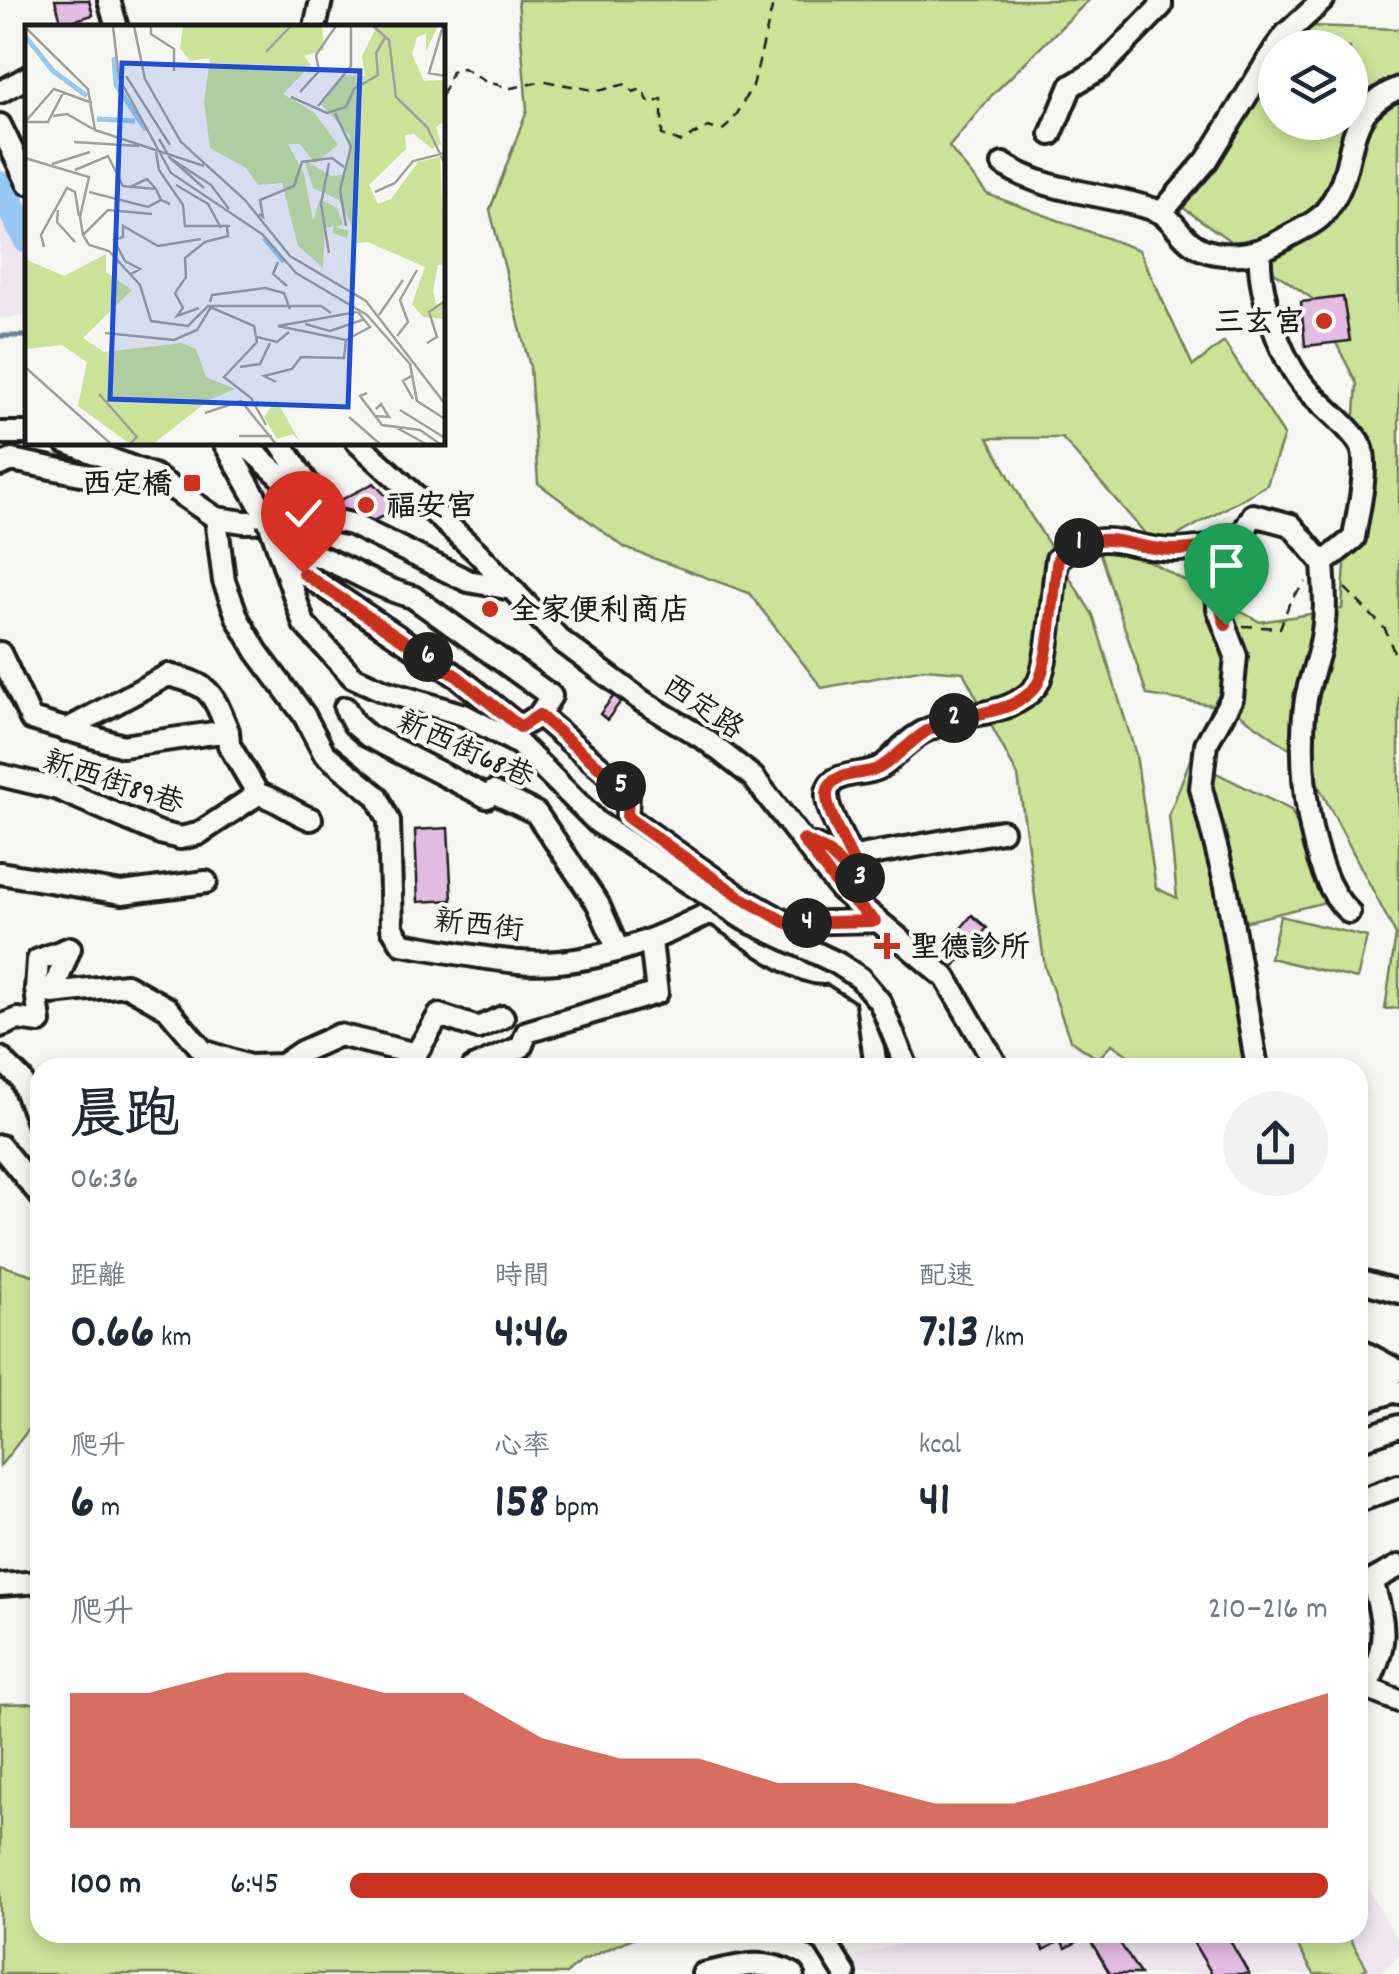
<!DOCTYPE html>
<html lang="zh-TW">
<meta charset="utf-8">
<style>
body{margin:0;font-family:Dekko,"LXGW WenKai TC",sans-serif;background:#f2f2f3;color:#1f2937;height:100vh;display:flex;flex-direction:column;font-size:38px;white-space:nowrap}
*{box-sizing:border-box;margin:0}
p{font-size:32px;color:#747a83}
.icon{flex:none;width:55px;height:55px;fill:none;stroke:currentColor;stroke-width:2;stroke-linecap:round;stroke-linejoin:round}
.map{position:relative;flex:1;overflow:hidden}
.drawer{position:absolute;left:30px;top:1058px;width:1338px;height:885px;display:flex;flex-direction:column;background:#fff;border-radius:30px;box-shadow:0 5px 15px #0003}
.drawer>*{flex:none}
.buttons{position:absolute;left:1258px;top:30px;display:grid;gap:20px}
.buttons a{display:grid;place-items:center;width:110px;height:110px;border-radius:50%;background:#fff;box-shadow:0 5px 15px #0003;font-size:50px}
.pin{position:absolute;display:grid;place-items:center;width:85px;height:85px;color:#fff;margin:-102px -42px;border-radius:50% 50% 50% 0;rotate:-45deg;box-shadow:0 0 10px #0007}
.pin .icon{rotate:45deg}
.km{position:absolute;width:50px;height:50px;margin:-25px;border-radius:50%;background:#222;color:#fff;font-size:28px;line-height:50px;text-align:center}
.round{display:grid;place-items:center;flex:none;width:105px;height:105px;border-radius:52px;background:#f2f2f3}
.overview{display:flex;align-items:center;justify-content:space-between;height:170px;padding:0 40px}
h1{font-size:55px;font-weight:700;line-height:75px}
.figures{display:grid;grid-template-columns:repeat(3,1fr);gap:15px;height:170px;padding:10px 40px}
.figures div{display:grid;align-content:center}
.figures b{font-size:50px;font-weight:700}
.figures small{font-size:28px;font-weight:400}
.figures p{font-size:28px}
.chart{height:280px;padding:20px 40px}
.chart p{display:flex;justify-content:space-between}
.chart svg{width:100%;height:180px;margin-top:10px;fill:#c8321e;opacity:.7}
ul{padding:0 40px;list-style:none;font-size:32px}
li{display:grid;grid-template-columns:160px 120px 1fr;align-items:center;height:75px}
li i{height:25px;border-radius:12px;background:#c8321e}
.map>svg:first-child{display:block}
.built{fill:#f0e4ee}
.green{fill:#cae399;stroke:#73805a;stroke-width:2.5}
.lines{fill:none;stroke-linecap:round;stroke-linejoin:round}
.stream{stroke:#65839c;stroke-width:5}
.river{stroke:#95c8f2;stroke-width:30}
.building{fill:#e3bbe3;stroke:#1c1c1c;stroke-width:2.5}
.minor-casing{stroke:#1c1c1c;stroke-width:28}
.path{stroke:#1c1c1c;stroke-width:2.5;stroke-dasharray:10 8;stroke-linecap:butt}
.minor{stroke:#f6f6f2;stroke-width:20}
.minor-bridge-casing{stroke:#1c1c1c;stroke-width:28;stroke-linecap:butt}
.minor-bridge{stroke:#f6f6f2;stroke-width:20}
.route-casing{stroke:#fff;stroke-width:20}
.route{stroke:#c8321e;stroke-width:12}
.poi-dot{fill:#c8321e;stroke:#f6f6f2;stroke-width:4}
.labels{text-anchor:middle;stroke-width:8;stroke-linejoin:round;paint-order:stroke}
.poi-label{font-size:30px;font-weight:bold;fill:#1c1c1c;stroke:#f6f6f2;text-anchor:start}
.street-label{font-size:30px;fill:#1c1c1c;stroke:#f6f6f2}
.inset-river{fill:none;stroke:#95c8f2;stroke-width:5}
.inset-road{fill:none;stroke:#9f9f9c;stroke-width:2.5}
.view{fill:#1d4ed8;fill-opacity:0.15;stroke:#1d4ed8;stroke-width:5}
.inset-edge{fill:none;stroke:#1c1c1c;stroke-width:5}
</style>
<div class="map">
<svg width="1399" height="1974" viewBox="0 0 1399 1974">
<rect width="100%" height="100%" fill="#f6f6f2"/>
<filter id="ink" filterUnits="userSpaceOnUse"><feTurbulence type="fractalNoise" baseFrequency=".01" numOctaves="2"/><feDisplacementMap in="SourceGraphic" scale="20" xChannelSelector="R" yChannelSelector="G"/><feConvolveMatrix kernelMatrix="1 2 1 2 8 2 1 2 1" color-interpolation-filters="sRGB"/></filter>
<g filter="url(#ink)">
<path class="built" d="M0,175L27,238V317L0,318Z
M1358,1869L1399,1944V1955L1379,1974H855L847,1959L936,1933L1358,1932Z"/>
<path class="green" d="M518,0H1089L992,95L949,147L987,194L1139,250L1193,366L1224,342L1284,435L1267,485L1157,547L1062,438H988L1028,511L1093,615L1136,755L1156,888L1177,898L1169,815L1190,760L1291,810L1330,901L1223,927L1249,1067H1145L1112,1044L1098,1059L1070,1040L1045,968L1018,776L963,672L924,669L822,688L749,593L625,548L538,483L530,367L490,210L527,110Z
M1308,26L1399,29V1008L1385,1009L1396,935L1305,760L1231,708L1147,695L1092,530L1260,622L1342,609L1357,384L1314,300L1175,202L1275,70V122H1350V48L1292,47Z
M1280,916L1367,937L1357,979L1270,958Z
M0,1265L40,1277V1415L0,1466Z
M40,1703V1932L644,1933L581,1961L566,1974H0V1704Z
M1290,1933H1347L1367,1968L1356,1974H1314Z"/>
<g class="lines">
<path class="stream" d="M0,336H28"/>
<path class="river" d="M0,186L28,239"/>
</g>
<path class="building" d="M55,0H89L93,15L62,24Z
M1343,297L1350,341L1305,346L1301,302Z
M374,483L398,509L371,522L339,514L337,502Z
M615,694L622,700L607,720L600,714Z
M448,828L452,900L418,902L415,830Z
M972,915L987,928L952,969L937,957Z
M1034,1932H1094L1066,1948L1062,1940L1044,1950Z
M1104,1932H1132L1118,1940L1140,1974H1110L1090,1940Z
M1187,1932H1225L1249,1974H1212Z"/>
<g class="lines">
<defs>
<path id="minor" d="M109,0L117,28
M315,28L321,0
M1276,48L1286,34L1323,0
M0,92L28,77
M0,125L28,183
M1051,134L1071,86L1101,68L1161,6V0
M1003,164C1048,194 1105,192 1155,210C1178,218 1180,247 1215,253C1242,258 1265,251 1287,237C1299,230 1317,223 1325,212C1364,164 1334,115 1399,88
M1162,212L1207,160L1275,49
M1260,252C1258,292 1280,360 1307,389C1322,406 1351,427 1361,446C1370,464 1357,516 1354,538L1323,563C1325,592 1327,619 1320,647C1316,665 1309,682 1306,699C1297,754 1306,873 1349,912
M0,433H28
M65,442L153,475L216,518L244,522L333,520L351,524L468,581L512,589
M224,442L269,521
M242,442L280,476L299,505L302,550C341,562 373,587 413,597L551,696L539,715L520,727L458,677L303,573L302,550
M280,442L321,504L299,520
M357,442L477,552L560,640L642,701L706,740L753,777L840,889L946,978L998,1068
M0,465L12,460L125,483L153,475
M216,518L224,581L238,619L257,652L304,715L324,753L377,796L389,821L392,928L402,944C440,950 479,958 518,962C597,969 673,933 740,897
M1237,544L1218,596V609L1236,656L1232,698L1206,744L1201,788L1226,886L1257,1068
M0,653L31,719L123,746L228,731L229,745L258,794
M345,708L354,724L368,736L487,797L493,792L536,813L598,904L618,950
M539,715L628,791L627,817L740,897L787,923L875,921
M66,730L168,675C211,685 212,692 228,731
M0,775L58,789L160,833L180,838L198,834L258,794C278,799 292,812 311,819
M814,845L829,853L855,878H860C854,856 825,813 827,793C830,771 860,776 877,769C889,764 896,752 906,744C915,736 927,729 939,725C970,711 1013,716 1036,686C1049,670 1053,584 1057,559C1105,523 1124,549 1173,550C1194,550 1216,545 1237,544L1253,515L1291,525L1323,563
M854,857L1002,831
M0,873L122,893L206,882
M712,912C739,928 802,981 830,972L866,995L876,1068
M0,1026L18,1019L40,1022L36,989L38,960L70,948L52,993L126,985L167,1008L203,1051L249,1066L282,1065L301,1052L339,1035L416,1054L439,1015L478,1028L503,1017
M0,1058L21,1079L40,1128
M473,1068L521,1047L527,1032L657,993L651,941
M0,1146L40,1195
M1358,1280L1399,1292
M1358,1349L1399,1371
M1358,1370L1399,1393
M1358,1403L1396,1391
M1358,1440L1399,1426
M1358,1501L1399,1486
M1372,1581L1399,1566
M0,1585L40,1582
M1366,1688L1399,1701
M1358,1690L1366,1688C1388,1645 1386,1627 1372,1581
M811,1932L825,1942L845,1974
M703,1974C735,1967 764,1957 793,1974"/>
</defs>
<use href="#minor" class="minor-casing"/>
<path class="path" d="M442,95L453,69L463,68L486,82L511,88L545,81L598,91L626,84L633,92L642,89L650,104L662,99V135L680,142L708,127L721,131C741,117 739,104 753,86L774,0
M1345,588L1385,629L1399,665
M1243,626L1280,628L1291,599L1306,582"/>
<use href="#minor" class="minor"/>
<defs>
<path id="minor-bridge" d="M269,521L304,624L353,677L384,691L464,715L519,744L597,822L744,919L837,963L860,978L880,1002L907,1068"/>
</defs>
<use href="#minor-bridge" class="minor-bridge-casing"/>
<use href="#minor-bridge" class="minor-bridge"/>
</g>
</g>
<g class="lines" filter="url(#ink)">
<defs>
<path id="route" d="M303,573L458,677L520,727L539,715L628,792L627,817L740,897L787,923L875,921L840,889L803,840L828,852L855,878H860C853,856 825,813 827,793C830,771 860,776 877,769C892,763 912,738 932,728C965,710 1011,718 1036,686C1049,670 1054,584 1058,558C1105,523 1124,549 1173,550C1194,550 1216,545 1238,544C1227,573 1212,595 1226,625"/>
</defs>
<use href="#route" class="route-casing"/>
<use href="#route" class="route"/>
</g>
<g class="poi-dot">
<circle cx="1324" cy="321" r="10"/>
<rect x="182" y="473" width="20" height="20" rx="5"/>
<circle cx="366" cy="505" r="10"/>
<circle cx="490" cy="609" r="10"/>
<path d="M882 931h10v10h10v10h-10v10h-10v-10h-10v-10h10z"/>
</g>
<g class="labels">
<g class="poi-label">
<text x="1304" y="331" text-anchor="end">三玄宮</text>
<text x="172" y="493" text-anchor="end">西定橋</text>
<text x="386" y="515">福安宮</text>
<text x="510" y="619">全家便利商店</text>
<text x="910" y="956">聖德診所</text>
</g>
<g class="street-label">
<text transform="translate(704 706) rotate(34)" y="10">西定路</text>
<text transform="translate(466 748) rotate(24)" y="10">新西街68巷</text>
<text transform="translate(114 781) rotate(18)" y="10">新西街89巷</text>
<text transform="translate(479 924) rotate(7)" y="10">新西街</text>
</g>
</g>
<g transform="translate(25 25)">
<rect width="420" height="420" fill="#f6f6f2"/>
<path d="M158,1H297L299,25L279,31L286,40L258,69L289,87L313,120L290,138L275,119H263L279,149L288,196L295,174L312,183L318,199L311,202L324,206L322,213L307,208L309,201L300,203L298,243L273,221L257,158L233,160L221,143L185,123L179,77L185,33L165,36L155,23ZM352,1H413L401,26V9L392,12L387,29L399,56L420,55V96L411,102L416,119L407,124L389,109L380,110L381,124L344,160L353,179L366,174L393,137L415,132L420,239L413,240L408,266L411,279L420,278V294L398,292L387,279L400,242L343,217L326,218L329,205L314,175L288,163L279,135L307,151L321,149L325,111L296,79L319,50L340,51L337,31ZM81,229V247L107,265L58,313L79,327L157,318L171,324L181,352L210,364L184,375L128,419H105L53,381L62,337L37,320L0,324V234L39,251ZM251,375L275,417L268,409L252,414L239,392Z" fill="#cae399"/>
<path class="inset-river" d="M0,11L28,46L62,71M89,32L91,60L121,105M72,94L110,96M239,213L259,237"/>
<path class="inset-road" d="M88,1L94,53L146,148L237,209L271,248L342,290L385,339L392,376L420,394M109,1L120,54L156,117L220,175L265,231L341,276L420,379M126,1V9L149,24V46M348,1L364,15L371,72L402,102L420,139M418,1L404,48L420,51M0,2L63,64L70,105L179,141M241,27L266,1M101,51L145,120M275,67L294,46L291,30L311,1M266,72L302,88L321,82L329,64L353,50L351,28L361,11M293,81L326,41V1M310,88L326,122L315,165L321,201M28,91L42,89L68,104M0,97L29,64L67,78M2,97H23L39,66M134,114L145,133L186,160L204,184M49,117L114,121M131,127L134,145L158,180L160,201H205M0,133L64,152L55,192L58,210L64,220L84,226L115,260L126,296L163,301L183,281L229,301L232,317L199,352L226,373L241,400M145,133L179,163M304,138L296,179L304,228M27,139L65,127M50,145L83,131L98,161L131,164L136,175M151,160L183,179L196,203M105,162L122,154L131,164M64,167L123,182L136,175L145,179M350,167L370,158L388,136L420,128M33,185L32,197L50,217M234,189L238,192L235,175L269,161L277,137L307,133L319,142M58,210L83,185L127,189M19,222L16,210L42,163L50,167L54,191M253,237L248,249L262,261M106,249L115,244L100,236L89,215L98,212V201L133,221L176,214M185,277L187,270L240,263L259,268L265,284M183,281H296L306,288M174,283L152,291L158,283L150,268L161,252L160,233L180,217L203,211L202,202M332,287L253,301L321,315L345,302L333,287M354,290L378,255M280,299L305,306L340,294M80,308L149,315L172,305L186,282M372,311L383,297L375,275L392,245M232,312L252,317L264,307M402,318L412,312L404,287L420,276M0,342L86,419M215,342L235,339L245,318M388,350L378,356L388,374M251,357L239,351L267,344L276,332L319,333L321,315M342,368L335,371L357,400L395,405L415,419M74,369L112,412L105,419M375,385L420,413M180,388L216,376L251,419M351,391L364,392L356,379L351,384M324,392L355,419M372,403L401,419M214,411H247"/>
<path class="view" d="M97,38L335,46L323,382L85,374Z"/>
<rect width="420" height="420" class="inset-edge"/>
</g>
</svg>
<div class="buttons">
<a><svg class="icon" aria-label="layers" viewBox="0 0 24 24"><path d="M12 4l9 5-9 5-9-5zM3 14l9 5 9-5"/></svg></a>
</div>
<div class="pin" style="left:1226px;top:625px;background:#1e9e55"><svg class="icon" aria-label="arrive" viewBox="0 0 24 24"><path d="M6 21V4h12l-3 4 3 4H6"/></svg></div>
<div class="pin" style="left:303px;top:573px;background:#d93025"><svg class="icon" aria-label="check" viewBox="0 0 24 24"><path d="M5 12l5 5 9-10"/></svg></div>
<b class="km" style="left:1079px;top:543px">1</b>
<b class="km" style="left:954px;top:718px">2</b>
<b class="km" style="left:860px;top:878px">3</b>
<b class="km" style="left:807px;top:923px">4</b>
<b class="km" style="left:621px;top:786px">5</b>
<b class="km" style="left:428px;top:657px">6</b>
<section class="drawer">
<div class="overview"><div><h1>晨跑</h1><p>06:36</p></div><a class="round"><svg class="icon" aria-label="share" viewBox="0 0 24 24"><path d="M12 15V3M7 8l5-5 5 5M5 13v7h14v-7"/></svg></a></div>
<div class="figures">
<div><p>距離</p><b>0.66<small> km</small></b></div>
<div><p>時間</p><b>4:46</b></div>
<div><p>配速</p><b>7:13<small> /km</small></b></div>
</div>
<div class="figures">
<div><p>爬升</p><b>6<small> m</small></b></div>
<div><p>心率</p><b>158<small> bpm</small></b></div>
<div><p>kcal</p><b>41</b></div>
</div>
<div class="chart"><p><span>爬升</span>210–216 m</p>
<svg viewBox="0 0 160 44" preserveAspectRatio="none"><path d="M0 44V11L10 11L20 6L30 6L40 11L50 11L60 22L70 27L80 27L90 33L100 33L110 38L120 38L130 33L140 27L150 17L160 11V44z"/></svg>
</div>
<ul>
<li><b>100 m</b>6:45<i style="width:100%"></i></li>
</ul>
</section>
</div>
